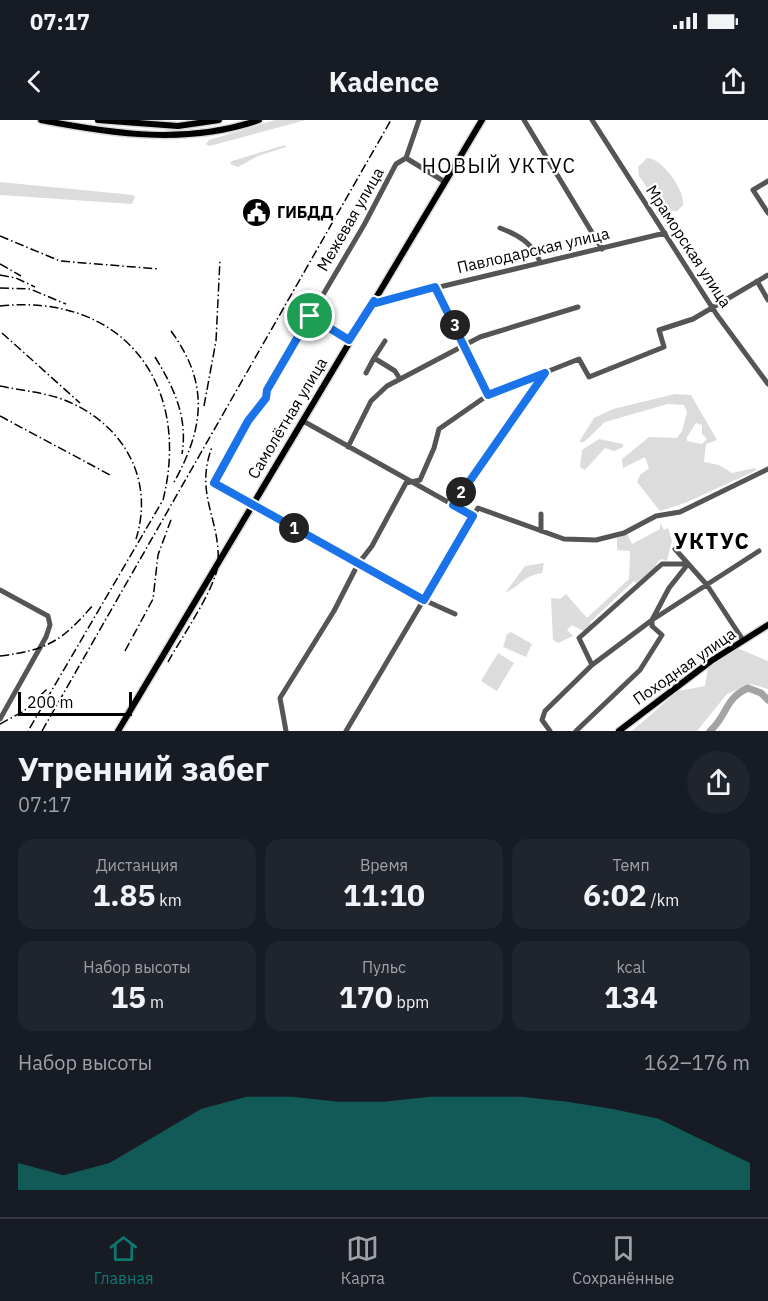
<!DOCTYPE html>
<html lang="ru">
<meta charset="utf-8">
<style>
body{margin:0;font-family:"IBM Plex Sans",sans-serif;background:#20242c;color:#f1f3f6;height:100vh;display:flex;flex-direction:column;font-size:22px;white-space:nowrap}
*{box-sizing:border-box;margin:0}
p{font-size:20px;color:#9ea1a6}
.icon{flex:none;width:33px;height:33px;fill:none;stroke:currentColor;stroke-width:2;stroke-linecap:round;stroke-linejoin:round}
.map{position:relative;height:611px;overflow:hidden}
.sheet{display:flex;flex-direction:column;background:#171b24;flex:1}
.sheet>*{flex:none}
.scale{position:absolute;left:18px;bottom:15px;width:114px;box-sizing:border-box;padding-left:6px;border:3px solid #000;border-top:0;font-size:16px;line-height:21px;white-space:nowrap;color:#000;-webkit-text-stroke:4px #fff;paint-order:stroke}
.pin{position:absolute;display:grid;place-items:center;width:51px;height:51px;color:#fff;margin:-26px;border:3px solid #fff;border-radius:50%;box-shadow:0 2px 6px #0007}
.km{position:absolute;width:30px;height:30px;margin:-15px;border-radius:50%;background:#222;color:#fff;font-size:16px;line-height:30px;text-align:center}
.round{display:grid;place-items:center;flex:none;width:63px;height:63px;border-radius:32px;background:#20242c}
.head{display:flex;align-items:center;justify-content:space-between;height:102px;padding:0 18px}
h1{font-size:33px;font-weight:800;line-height:45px}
.figures{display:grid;grid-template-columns:repeat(3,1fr);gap:9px;height:102px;padding:6px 18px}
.figures div{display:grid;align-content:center;border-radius:15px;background:#20242c;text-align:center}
.figures b{font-size:30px;font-weight:800}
.figures small{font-size:16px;font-weight:400}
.figures p{font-size:16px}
.chart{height:168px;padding:12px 18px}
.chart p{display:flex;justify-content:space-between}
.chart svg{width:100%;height:108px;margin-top:6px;fill:#0f766e;opacity:.7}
.status{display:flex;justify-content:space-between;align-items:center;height:42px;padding:0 30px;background:#171b24;direction:ltr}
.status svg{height:16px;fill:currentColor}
header{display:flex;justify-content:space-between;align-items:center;height:78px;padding:0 18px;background:#171b24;font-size:27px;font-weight:800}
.tabs{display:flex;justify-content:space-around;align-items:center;height:84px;border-top:2px solid #363941;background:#171b24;font-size:16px;color:#9ea1a6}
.tabs a{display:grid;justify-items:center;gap:3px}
.tabs .selected{color:#0f766e}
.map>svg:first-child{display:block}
.green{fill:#dcdcdc;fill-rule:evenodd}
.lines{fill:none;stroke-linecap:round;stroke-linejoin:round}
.river{stroke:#a3a3a3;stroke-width:7}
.major-casing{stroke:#dbdbdb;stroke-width:9}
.minor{stroke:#555;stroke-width:5}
.major{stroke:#000;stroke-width:6}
.rail{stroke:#000;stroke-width:1.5;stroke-dasharray:9 3 1.5 3;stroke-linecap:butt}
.route-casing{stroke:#fff;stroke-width:12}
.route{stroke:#1a73e8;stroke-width:8}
.labels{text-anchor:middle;stroke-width:4.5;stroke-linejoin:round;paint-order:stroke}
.poi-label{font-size:16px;font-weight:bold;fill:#000;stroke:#fff;text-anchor:start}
.street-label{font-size:16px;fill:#000;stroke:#fff}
.quarter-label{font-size:20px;letter-spacing:1.5px;fill:#000;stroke:#fff}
.district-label{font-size:22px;font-weight:bold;letter-spacing:1.5px;fill:#000;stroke:#fff}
</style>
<div class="status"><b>07:17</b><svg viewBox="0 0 49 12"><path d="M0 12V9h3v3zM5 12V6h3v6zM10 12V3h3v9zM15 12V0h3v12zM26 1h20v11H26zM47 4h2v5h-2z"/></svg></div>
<header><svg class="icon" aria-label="back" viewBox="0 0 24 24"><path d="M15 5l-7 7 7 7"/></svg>Kadence<svg class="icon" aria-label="share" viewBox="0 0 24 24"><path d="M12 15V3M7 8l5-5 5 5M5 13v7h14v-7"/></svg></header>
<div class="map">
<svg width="768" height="611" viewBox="0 0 768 611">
<rect width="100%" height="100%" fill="#fff"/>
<path class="green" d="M275,0H306L217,24L209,26L206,24L209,20Z
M285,25L286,27L258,36L238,47L230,44L232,41Z
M647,38C662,38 685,70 683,85L677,91L662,90L639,56L638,47Z
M0,62L133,75L135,77L132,84L0,75Z
M675,274L691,275L717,320L706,324L704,342L719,345L732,353L755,348L757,350L685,383L660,391L637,362L640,355L649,348L645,337L623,348L622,339L649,317L677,318L682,311L687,292L684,285L668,284L605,302L584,322H579L594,298L613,289ZM696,303L702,305V314L707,319L702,324L687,321V317Z
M599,319L623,324V327L614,331L605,328L585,350L580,347L582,330Z
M660,403L664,410L668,408L672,421L667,441L661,439L656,444L657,447L636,463L634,461L590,502L592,506L585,512L572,505L567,510L573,516L558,523L553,520L551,478L560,479L566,474L587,498L629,459L630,431L617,430V418L627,414L632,424L660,409Z
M544,443L542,453C523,456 520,466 505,473L525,446Z
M511,512L532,524L526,537L503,527L507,514Z
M737,528L768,541V569L751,564L727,574L697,611H632L678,571L705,566L708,548Z
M498,533L514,543L497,571L481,561Z"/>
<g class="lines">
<path class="river" d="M710,611C728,595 724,579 748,568L761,573L768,580"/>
<defs>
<path id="major" d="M41,0C114,14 187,25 259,0
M98,0L178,6L219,0
M118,611L482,0
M619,611L711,541L768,505"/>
</defs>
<use href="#major" class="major-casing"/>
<path class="minor" d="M419,0L406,38L396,44L364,105L267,270L265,278L248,301L215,362L424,480L455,494
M524,0L602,129
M592,0L717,195L768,264
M406,38L445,62
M768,61L753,70L768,93
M500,108C518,115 533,123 540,142
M757,161L768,180
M435,167L488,275
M374,181L377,182L665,113
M310,196L349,220
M385,221L374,238L395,251L400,259
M366,253L374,238
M303,301L473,396
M348,327L371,281L387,266L480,217L578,187
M453,385L545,254
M541,411V394
M675,429L707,465L743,520
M0,470L48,496L50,505L46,517L0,599
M592,545L579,518L662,444H688
M286,611L280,578L334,491L358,444L372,426L406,363L420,360L434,328L439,309L488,275L579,239L589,257L664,227L659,210L693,199L768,155
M346,611L478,388L564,419L596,420L624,413L656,396L680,392L768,349
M550,611L542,600L545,591L592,545L652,500L759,431
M576,611L640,550L662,515L652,506V500L669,468L688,444"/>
<use href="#major" class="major"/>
<path class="rail" d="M0,116L60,141L159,149
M0,144L21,156
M0,155L16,158L35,167
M0,168L30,169L66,184
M0,186C122,173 192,263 163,380L28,611
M171,211C210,264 204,309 173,364
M2,213L80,283
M155,237C174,268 188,297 182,334
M0,266C19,270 40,272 59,278C119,299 156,355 136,419
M204,286L216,221L220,139
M0,296L112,356
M125,531L153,479L158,435L172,397
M0,536C48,530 62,521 94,484
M168,542C181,518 216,468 218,444C221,399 194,375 212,327
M0,604L24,591L47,569
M42,611L391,0"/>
</g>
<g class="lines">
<defs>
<path id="route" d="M435,167L488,275L545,253L453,385L473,396L424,480L214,363L248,301L266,278L267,270L310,196L349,220L374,181L376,183Z"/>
</defs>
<use href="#route" class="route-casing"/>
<use href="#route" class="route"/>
</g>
<defs>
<symbol id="civic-disc" viewBox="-11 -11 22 22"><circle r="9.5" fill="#000" stroke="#fff"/><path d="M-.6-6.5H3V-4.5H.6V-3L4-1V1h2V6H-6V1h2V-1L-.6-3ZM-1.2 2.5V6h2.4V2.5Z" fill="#fff"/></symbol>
</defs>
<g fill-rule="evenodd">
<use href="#civic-disc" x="240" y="76" width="33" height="33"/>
</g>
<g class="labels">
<g class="poi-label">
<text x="277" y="98">ГИБДД</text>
</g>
<g class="street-label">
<text transform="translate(350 99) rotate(-60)" y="6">Межевая улица</text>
<text transform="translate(689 126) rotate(57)" y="6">Мраморская улица</text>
<text transform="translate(533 130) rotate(-13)" y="6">Павлодарская улица</text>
<text transform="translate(287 298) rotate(-59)" y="6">Самолётная улица</text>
<text transform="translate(684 546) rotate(-35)" y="6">Походная улица</text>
</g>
<g class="quarter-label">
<text x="499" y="53">НОВЫЙ УКТУС</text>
</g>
<g class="district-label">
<text x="712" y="429">УКТУС</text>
</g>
</g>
</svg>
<div class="scale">200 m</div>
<div class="pin" style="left:310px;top:196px;background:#1e9e55"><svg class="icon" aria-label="arrive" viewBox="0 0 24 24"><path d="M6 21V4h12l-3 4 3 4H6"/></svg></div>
<b class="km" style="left:294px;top:408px">1</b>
<b class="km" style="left:461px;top:372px">2</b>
<b class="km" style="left:455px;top:205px">3</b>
</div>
<section class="sheet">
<div class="head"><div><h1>Утренний забег</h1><p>07:17</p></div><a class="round"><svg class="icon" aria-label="share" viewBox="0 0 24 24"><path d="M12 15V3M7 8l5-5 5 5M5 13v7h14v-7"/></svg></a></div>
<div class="figures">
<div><p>Дистанция</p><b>1.85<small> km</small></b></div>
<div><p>Время</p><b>11:10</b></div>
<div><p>Темп</p><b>6:02<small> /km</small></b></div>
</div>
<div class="figures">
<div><p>Набор высоты</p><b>15<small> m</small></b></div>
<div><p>Пульс</p><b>170<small> bpm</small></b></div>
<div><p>kcal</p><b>134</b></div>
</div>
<div class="chart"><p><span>Набор высоты</span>162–176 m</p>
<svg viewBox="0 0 160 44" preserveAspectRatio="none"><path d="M0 44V33L10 38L20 33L30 22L40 11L50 6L60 6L70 8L80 8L90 6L100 6L110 6L120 8L130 11L140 15L150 24L160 33V44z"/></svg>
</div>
</section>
<nav class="tabs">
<a class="selected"><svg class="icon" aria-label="home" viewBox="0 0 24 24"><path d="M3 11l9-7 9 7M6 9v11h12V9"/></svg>Главная</a>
<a><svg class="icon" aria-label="map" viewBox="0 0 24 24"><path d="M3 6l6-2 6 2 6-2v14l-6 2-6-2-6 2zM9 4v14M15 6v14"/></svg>Карта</a>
<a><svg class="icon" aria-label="saved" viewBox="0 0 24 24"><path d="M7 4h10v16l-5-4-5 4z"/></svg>Сохранённые</a>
</nav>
